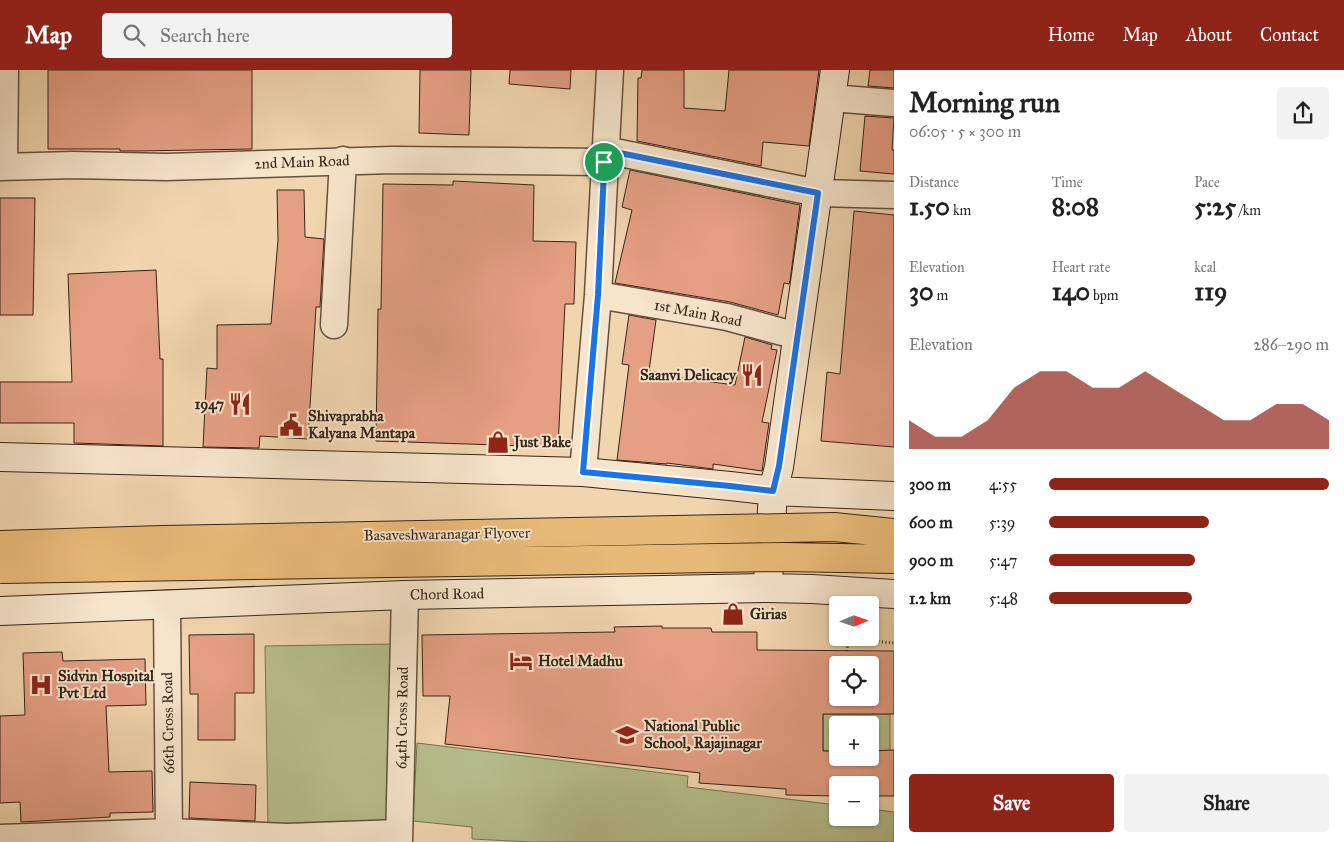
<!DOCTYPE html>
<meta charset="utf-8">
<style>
body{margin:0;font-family:"IM FELL Great Primer",serif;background:#f2f2f2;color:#222;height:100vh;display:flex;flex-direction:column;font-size:19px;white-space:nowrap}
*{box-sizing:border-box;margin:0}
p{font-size:16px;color:#767676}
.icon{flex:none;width:28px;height:28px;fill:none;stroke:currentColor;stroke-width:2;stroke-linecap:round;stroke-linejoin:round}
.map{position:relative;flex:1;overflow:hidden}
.side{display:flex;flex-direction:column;background:#fff;width:450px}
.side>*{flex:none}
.needle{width:32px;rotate:88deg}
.buttons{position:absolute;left:829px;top:526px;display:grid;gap:10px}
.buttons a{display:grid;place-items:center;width:50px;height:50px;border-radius:5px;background:#fff;box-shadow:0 1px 4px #0004;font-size:25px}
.pin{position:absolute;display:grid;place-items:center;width:42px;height:42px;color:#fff;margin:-21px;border:2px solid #fff;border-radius:50%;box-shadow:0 1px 5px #0007}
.round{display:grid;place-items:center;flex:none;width:52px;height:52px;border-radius:5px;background:#f2f2f2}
.head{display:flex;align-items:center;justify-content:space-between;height:85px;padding:0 15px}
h1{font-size:28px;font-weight:700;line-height:38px}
.metrics{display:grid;grid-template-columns:repeat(3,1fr);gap:8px;height:85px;padding:5px 15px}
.metrics div{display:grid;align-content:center}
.metrics b{font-size:25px;font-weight:700}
.metrics small{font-size:14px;font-weight:400}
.metrics p{font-size:14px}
.chart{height:140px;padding:10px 15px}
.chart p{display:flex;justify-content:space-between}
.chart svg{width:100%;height:90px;margin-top:5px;fill:#8f2418;opacity:.7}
.button{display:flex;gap:10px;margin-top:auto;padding:10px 15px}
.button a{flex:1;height:58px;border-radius:5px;background:#8f2418;color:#fff;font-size:20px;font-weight:700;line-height:58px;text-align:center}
.button a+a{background:#f2f2f2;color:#222}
ul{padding:0 15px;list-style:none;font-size:16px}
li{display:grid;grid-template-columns:80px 60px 1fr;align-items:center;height:38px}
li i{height:12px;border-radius:6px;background:#8f2418}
header{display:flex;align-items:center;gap:30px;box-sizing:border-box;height:70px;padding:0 25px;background:#8f2418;color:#fff}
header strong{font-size:24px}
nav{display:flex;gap:28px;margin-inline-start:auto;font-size:18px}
.search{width:350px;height:45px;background:#f2f2f2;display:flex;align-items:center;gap:12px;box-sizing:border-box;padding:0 18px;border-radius:5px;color:#767676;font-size:19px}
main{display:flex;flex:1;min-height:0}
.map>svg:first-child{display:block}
.green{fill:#b6be8d;stroke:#767252}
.building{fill:#e59f85;stroke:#352518;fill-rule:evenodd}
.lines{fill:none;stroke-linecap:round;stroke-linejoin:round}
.street-casing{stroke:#64513e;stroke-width:29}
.secondary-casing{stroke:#352518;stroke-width:30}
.path{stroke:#352518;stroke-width:3;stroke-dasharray:1 2.5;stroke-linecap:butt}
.street{stroke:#f6e4cb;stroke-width:26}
.secondary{stroke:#f6e4cb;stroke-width:28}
.primary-bridge-casing{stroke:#352518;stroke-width:30;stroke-linecap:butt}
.primary-bridge{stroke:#e8ba78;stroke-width:28}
.route-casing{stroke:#fff;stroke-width:10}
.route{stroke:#1a73e8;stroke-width:6}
.labels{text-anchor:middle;stroke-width:4;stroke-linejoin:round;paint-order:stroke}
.street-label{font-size:15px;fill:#352518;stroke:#f6e4cb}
.poi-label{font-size:15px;font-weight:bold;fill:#352518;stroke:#f6e4cb;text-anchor:start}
</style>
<header>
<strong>Map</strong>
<div class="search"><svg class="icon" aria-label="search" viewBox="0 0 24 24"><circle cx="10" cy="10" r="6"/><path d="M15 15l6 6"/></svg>Search here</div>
<nav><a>Home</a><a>Map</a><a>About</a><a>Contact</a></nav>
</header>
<main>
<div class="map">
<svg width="894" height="772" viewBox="0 0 894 772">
<rect width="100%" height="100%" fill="#f1d5af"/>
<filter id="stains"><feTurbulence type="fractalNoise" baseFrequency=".004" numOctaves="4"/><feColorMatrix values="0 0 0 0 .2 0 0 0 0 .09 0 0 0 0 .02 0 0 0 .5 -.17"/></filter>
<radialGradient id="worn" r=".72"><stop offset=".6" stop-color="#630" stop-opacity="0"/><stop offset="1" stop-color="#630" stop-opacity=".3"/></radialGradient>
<path class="green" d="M391,574L393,754L268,756L265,576Z
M823,644H890V681H870V655H838L837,681H823Z
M417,673L688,706L687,717L837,735L838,748H870V739L894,742V772H530L472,769V757L413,751Z"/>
<path class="building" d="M48,0H252V79L137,81H120V79H48Z
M420,0H471L469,65L419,63Z
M510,0H571L570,19L509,14Z
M642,0H684V38L725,41L729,0H819L809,76L763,72L761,96L637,71L638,8H641Z
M870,0H894V18L868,16Z
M865,46L894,48L892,80H894V104L860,101Z
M630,100L800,135L790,211L789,214L784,213L778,245L730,232L615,213L632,140L622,137Z
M453,111L534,115L533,171L576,172L574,234H565L558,377L376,371L378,239H381L383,114L453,115Z
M277,120H304L305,167L324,169L320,237H316L308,369L260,366L259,378L203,377L207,298L217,299V255L271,254L278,170Z
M0,128H35L33,245H0Z
M854,141L894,145V377L821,371L827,302L840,304Z
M156,200L160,289H163V376L74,373V353H0V312H72L68,204Z
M629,245L656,250L649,301L674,305V307L735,315L745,267L772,275L771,279L777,280L762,352L769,353L762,401L713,394V399L667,393V394L617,390L629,295L622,294Z
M662,556V558H711L712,562H757V580L894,581V644H823V681H838V688H870V681L894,680V726H870V715H838V726L786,725V719L699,713L700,703L445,674L450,626H423L422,565L615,562L614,557ZM838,595H870V628H838Z
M254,564V623H235V670H198V624H190L189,565Z
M62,582L63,591L145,589L146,635L106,636L109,702L152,701L153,742L110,743V747L21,752L20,732L0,733V646L25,645L23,583Z
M190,712L256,715L255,751L189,748Z"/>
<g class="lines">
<defs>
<path id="street" d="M831,28L894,33
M605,80L818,123L894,125
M0,97L73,95L166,97L392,90L604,92
M4,97L5,0
M598,225L727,247L797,266
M334,255L343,90
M583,402L598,225L610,0
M167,534L169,772
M0,768L170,762L287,767L399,763
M399,772L405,525"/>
<path id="secondary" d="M0,387L583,402L730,416L773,421L894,426
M768,511L773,421L779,397L835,0
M0,541L405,525L767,518L812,519L894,524"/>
</defs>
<use href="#street" class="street-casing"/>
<use href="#secondary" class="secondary-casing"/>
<path class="path" d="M872,548L870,571L894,573
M847,581L848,570L870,571"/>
<use href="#street" class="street"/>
<use href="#secondary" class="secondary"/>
<defs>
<path id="primary-bridge" d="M0,475L162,470L834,457L894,463
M0,499L783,487L894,489"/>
</defs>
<use href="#primary-bridge" class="primary-bridge-casing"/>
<use href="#primary-bridge" class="primary-bridge"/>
</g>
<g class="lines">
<defs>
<path id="route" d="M605,80L818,123L779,396L773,421L730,416L583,402L598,225Z"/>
</defs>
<use href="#route" class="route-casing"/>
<use href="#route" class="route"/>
</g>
<defs>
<symbol id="restaurant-bare" viewBox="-9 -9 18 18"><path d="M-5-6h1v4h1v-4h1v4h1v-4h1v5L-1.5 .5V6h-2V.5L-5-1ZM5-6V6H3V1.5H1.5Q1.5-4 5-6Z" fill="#8f2418" stroke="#f6e4cb" stroke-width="2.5" paint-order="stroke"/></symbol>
<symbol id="civic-bare" viewBox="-9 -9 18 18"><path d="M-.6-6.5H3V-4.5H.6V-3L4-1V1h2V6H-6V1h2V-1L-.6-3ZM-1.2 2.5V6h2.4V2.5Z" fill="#8f2418" stroke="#f6e4cb" stroke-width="2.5" paint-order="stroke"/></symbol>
<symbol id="shop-bare" viewBox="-9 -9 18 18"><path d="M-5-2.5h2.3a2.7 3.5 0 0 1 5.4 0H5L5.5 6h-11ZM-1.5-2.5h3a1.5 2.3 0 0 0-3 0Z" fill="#8f2418" stroke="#f6e4cb" stroke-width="2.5" paint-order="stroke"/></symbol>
<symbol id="hotel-bare" viewBox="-9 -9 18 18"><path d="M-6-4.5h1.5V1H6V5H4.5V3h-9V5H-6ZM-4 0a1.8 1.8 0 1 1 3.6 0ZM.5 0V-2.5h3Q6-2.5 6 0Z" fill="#8f2418" stroke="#f6e4cb" stroke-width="2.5" paint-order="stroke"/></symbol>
<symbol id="hospital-bare" viewBox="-9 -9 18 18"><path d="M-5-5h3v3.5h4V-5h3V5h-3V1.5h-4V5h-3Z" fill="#8f2418" stroke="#f6e4cb" stroke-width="2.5" paint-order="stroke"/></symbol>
<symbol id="school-bare" viewBox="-9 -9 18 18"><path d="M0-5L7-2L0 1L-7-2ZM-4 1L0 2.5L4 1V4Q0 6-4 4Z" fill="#8f2418" stroke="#f6e4cb" stroke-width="2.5" paint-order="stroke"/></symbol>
</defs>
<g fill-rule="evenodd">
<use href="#restaurant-bare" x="736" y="289" width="32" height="32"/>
<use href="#restaurant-bare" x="224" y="318" width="32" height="32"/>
<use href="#civic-bare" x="275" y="339" width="32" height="32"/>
<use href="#shop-bare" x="482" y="356" width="32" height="32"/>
<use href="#shop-bare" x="717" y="528" width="32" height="32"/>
<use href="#hotel-bare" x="505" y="575" width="32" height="32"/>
<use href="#hospital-bare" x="25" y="599" width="32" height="32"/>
<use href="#school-bare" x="611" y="649" width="32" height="32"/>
</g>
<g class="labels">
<g class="street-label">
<text transform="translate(302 92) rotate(-2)" y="5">2nd Main Road</text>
<text transform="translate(698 243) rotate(11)" y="5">1st Main Road</text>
<text transform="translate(447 464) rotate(-1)" y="5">Basaveshwaranagar Flyover</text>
<text transform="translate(447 524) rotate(-1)" y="5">Chord Road</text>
<text transform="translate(402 648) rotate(-89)" y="5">64th Cross Road</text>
<text transform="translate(168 653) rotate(-91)" y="5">66th Cross Road</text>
</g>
<g class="poi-label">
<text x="736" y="310" text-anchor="end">Saanvi Delicacy</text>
<text x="224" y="339" text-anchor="end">1947</text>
<text x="308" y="351">Shivaprabha<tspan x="308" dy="17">Kalyana Mantapa</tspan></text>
<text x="514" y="377">Just Bake</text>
<text x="750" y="549">Girias</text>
<text x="538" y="596">Hotel Madhu</text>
<text x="58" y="611">Sidvin Hospital<tspan x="58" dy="17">Pvt Ltd</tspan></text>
<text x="644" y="661">National Public<tspan x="644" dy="17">School, Rajajinagar</tspan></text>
</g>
</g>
<rect width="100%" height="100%" filter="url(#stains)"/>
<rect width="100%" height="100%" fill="url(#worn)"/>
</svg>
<div class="buttons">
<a><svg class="needle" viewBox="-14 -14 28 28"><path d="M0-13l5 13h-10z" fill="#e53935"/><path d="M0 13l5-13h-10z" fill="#767676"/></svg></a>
<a><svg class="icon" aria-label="locate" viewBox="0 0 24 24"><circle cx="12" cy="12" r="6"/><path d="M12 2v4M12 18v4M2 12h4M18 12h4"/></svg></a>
<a>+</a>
<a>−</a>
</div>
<div class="pin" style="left:604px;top:92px;background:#1e9e55"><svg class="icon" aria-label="arrive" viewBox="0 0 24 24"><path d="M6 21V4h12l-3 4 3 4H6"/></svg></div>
</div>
<section class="side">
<div class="head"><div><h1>Morning run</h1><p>06:05 · 5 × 300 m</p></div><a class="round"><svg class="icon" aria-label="share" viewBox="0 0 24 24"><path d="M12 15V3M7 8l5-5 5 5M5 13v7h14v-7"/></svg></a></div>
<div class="metrics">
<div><p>Distance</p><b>1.50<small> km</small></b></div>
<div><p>Time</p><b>8:08</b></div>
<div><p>Pace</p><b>5:25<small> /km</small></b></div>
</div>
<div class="metrics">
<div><p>Elevation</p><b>30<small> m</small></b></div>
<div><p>Heart rate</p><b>140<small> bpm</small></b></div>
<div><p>kcal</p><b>119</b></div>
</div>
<div class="chart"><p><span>Elevation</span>286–290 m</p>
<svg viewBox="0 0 160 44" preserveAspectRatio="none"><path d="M0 44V30L10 38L20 38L30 30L40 14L50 6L60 6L70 14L80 14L90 6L100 14L110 22L120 30L130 30L140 22L150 22L160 30V44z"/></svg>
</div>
<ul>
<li><b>300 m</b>4:55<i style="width:100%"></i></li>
<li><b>600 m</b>5:39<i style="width:57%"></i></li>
<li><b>900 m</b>5:47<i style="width:52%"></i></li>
<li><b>1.2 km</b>5:48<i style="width:51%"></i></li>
</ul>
<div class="button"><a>Save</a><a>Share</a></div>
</section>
</main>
